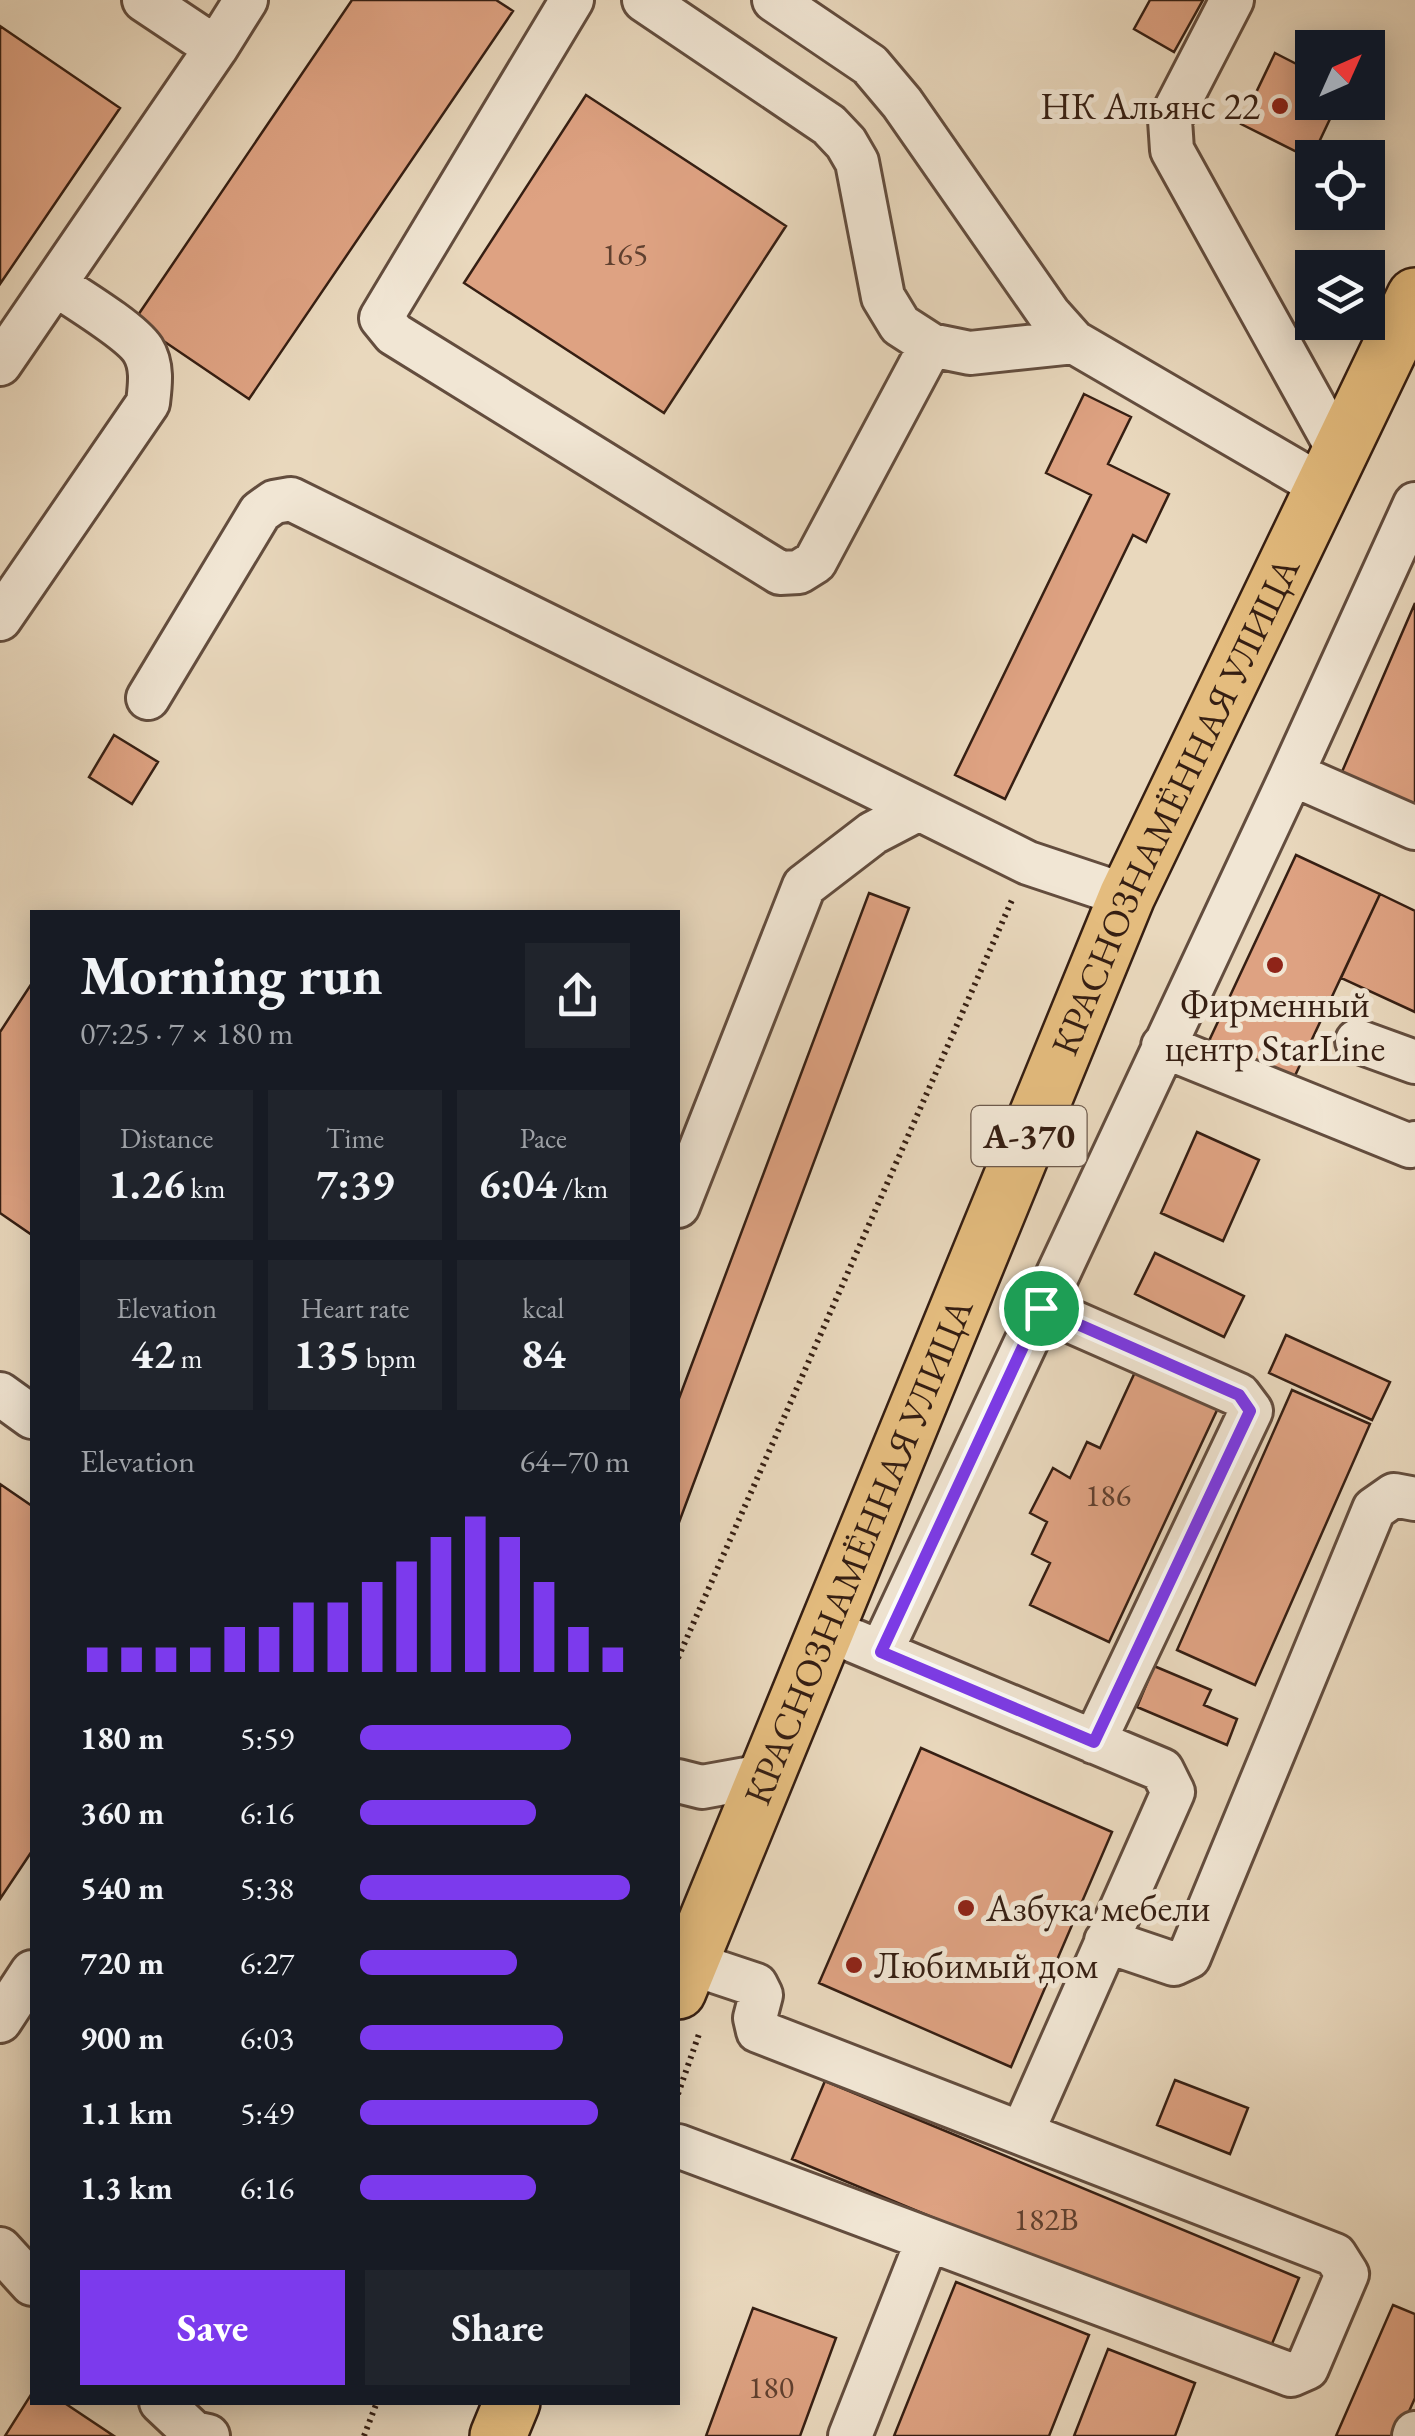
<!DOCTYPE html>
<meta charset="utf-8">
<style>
body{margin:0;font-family:"EB Garamond",serif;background:#20242c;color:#f1f3f6;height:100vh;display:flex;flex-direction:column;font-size:38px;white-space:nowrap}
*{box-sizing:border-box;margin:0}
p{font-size:32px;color:#9ea1a6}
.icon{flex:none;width:55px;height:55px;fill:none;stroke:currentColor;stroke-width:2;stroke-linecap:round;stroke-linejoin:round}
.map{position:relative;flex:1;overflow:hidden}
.panel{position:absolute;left:30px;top:910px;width:650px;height:1495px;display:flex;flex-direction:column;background:#171b24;border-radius:0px;box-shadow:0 5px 25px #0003}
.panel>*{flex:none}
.needle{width:65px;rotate:45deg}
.fabs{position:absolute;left:1295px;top:30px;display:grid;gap:20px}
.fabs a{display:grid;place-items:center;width:90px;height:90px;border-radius:0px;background:#171b24;box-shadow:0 5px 25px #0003;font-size:50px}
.pin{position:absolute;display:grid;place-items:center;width:85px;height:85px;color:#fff;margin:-42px;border:5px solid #fff;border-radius:50%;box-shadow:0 2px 10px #0007}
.round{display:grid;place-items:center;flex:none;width:105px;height:105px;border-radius:0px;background:#20242c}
.headline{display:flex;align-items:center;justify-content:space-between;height:170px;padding:0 50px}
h1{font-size:55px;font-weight:700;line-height:75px}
.metrics{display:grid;grid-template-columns:repeat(3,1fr);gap:15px;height:170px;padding:10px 50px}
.metrics div{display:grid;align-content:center;border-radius:0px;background:#20242c;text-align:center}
.metrics b{font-size:42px;font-weight:700}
.metrics small{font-size:28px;font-weight:400}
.metrics p{font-size:28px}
.chart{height:280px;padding:20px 50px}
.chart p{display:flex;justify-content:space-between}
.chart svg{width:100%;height:180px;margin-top:10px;stroke:#7c3aed;stroke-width:6}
.button{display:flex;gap:20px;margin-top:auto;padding:20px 50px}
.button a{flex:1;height:115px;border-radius:0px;background:#7c3aed;color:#fff;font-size:40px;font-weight:700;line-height:115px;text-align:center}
.button a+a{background:#20242c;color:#f1f3f6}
ul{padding:0 50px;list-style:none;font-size:32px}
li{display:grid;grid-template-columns:160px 120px 1fr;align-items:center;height:75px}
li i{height:25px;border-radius:12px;background:#7c3aed}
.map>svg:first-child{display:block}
.building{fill:#dea282;stroke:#361f13;stroke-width:2.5}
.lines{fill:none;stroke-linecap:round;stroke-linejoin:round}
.minor-casing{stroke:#634d3e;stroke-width:48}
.highway-casing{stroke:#361f13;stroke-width:60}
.path{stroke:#361f13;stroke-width:6;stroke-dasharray:2.5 5;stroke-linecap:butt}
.minor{stroke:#f1e6d4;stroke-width:42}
.highway{stroke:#e4bc7e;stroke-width:55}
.route-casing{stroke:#fff;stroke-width:20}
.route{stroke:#7c3aed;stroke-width:12}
.poi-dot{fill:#8f2418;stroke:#f1e6d4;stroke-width:4}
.labels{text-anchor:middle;stroke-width:10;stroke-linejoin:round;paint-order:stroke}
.number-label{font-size:32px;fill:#60402f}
.shield{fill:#f1e6d4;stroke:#6e5b4d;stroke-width:2.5}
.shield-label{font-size:35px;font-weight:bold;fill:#361f13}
.poi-label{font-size:38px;fill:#361f13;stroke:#f1e6d4;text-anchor:start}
.street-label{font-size:38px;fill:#361f13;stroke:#f1e6d4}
</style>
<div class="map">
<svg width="1415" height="2436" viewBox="0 0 1415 2436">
<rect width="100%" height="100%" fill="#e9d8bd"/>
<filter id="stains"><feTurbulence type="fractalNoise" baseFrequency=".002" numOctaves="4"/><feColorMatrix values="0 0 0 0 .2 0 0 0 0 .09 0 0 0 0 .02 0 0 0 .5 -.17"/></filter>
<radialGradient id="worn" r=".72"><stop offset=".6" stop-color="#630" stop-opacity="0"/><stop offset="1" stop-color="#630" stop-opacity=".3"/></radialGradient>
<path class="building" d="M352,0H496L513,11L249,399L134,321Z
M1150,0H1203L1174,52L1134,29Z
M0,26L120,108L0,284Z
M1275,53L1312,72V102H1338L1311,159L1241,124Z
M586,95L786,226L664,413L464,283Z
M1084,394L1131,417L1108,464L1169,494L1146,542L1133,535L1005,799L955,775L1091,495L1046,473Z
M1415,603V815L1338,781Z
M114,735L158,762L132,804L89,777Z
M1296,855L1380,894L1292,1082L1208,1043Z
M869,893L909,908L678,1525V1401Z
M1380,894L1415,911V1012L1341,978Z
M32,983V1235L0,1213V1032Z
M1197,1132L1259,1160L1223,1241L1161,1213Z
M1155,1253L1244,1296L1224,1337L1135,1294Z
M1286,1335L1390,1382L1372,1420L1269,1373Z
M1136,1370L1218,1408L1109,1642L1030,1605L1050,1563L1032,1554L1047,1522L1030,1513L1053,1468L1070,1478L1087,1442L1100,1448Z
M1292,1390L1370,1424L1255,1685L1177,1650Z
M0,1484L32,1506V1851L0,1899Z
M1154,1666L1211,1690L1204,1705L1237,1719L1227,1745L1137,1707Z
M921,1748L1112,1832L1011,2067L819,1983Z
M1175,2080L1248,2108L1230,2154L1157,2125Z
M825,2081L1299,2278L1267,2356L792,2159Z
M956,2282L1089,2335L1049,2436H894Z
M1393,2305L1415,2314V2398L1398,2436H1336Z
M753,2308L836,2338L800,2436H706Z
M1108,2349L1195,2383L1175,2436H1074Z
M32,2393V2402H63L114,2436H5Z"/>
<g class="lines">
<defs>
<path id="minor" d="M144,0L216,48
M572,0L381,318L394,334L780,573L799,572L815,562L931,345
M644,0L829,125L846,143L857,162L883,297L900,325L931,345L970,353L1074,342
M774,0L870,65L902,103L1049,314L1074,342L1323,487
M1232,0L1170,120L1172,150L1340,453
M0,364L216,48L246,0
M0,619L148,403C150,386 153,366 143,350C131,331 76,298 55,284
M148,698L260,512L274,502L291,499L919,809
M1292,774L1415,828
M1357,1041L1415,1062
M1163,1046L1410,1146L1415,1143
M678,1206L804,886L873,833L919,809L1028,863L1127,896
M1041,1308L1239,1395L1251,1411L1094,1742
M0,1394L32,1417
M854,1641L1162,1770L1173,1792L1022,2133
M881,1652L1292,774L1415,504
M678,1781L702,1787L768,1775
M1106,1941L1174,1964L1189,1957L1374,1509L1394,1495L1415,1499
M678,1959L756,1985L761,1995L755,2018L758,2031L1335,2255L1347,2274L1307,2368L1291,2375L678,2146
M0,2021L32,1972
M0,2249L32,2284
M161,2402L194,2433L208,2436
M850,2436L927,2241
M1414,2436L1415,2433"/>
<g id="highway">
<path id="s1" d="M678,1991L1127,896L1415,296"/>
<path d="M498,2436L512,2402"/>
</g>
</defs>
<use href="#minor" class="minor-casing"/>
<use href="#highway" class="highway-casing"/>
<path class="path" d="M678,1658L1012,900
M678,2094L699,2034
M364,2436L377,2402"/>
<use href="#minor" class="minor"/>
<use href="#highway" class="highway"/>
</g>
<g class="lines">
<defs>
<path id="route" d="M1041,1308L1239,1395L1250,1411L1094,1742L881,1652Z"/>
</defs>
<use href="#route" class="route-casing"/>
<use href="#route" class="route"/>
</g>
<g class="poi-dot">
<circle cx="1280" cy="106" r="10"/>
<circle cx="1275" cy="965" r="10"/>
<circle cx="966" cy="1908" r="10"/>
<circle cx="854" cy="1965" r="10"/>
</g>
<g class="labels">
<g class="number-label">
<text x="625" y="265">165</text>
<text x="1108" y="1506">186</text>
<text x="1046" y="2230">182В</text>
<text x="771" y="2398">180</text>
</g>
<rect class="shield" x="971.5" y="1106" width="115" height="60" rx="8"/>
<g class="shield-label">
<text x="1029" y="1148">А-370</text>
</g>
<g class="poi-label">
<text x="1260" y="119" text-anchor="end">НК Альянс 22</text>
<text x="1275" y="1017" text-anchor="middle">Фирменный<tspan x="1275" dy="44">центр StarLine</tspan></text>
<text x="986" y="1921">Азбука мебели</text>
<text x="874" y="1978">Любимый дом</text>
</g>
<g class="street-label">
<text dy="13" stroke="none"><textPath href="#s1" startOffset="1285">КРАСНОЗНАМЁННАЯ УЛИЦА</textPath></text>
<text dy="13" stroke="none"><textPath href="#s1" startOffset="475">КРАСНОЗНАМЁННАЯ УЛИЦА</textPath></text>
</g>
</g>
<rect width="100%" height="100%" filter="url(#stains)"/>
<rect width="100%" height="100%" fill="url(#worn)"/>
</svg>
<div class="fabs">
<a><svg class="needle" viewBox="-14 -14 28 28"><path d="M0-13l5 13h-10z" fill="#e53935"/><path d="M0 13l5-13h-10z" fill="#9ea1a6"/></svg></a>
<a><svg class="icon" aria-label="locate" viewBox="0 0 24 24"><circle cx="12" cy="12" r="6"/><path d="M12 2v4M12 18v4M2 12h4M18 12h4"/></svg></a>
<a><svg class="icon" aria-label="layers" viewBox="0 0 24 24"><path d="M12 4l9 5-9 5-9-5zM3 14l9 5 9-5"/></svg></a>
</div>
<div class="pin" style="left:1041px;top:1308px;background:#1e9e55"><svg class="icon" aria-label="arrive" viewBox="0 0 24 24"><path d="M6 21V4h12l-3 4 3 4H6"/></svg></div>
<section class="panel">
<div class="headline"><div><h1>Morning run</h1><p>07:25 · 7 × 180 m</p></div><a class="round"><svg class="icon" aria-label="share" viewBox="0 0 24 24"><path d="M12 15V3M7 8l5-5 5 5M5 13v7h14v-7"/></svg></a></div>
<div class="metrics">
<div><p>Distance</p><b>1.26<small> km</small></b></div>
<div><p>Time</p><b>7:39</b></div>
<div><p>Pace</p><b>6:04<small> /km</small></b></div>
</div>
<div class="metrics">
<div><p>Elevation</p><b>42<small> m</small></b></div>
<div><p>Heart rate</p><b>135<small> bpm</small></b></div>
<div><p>kcal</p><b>84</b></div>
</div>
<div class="chart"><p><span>Elevation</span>64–70 m</p>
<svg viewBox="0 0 160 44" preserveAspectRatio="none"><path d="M5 44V38M15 44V38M25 44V38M35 44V38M45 44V33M55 44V33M65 44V27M75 44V27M85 44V22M95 44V17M105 44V11M115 44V6M125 44V11M135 44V22M145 44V33M155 44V38"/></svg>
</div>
<ul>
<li><b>180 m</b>5:59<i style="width:78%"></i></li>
<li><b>360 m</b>6:16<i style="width:65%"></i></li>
<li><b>540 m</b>5:38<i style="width:100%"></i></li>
<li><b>720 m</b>6:27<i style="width:58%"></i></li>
<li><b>900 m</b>6:03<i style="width:75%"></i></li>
<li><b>1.1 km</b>5:49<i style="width:88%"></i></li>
<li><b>1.3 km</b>6:16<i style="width:65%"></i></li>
</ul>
<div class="button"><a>Save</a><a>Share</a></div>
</section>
</div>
